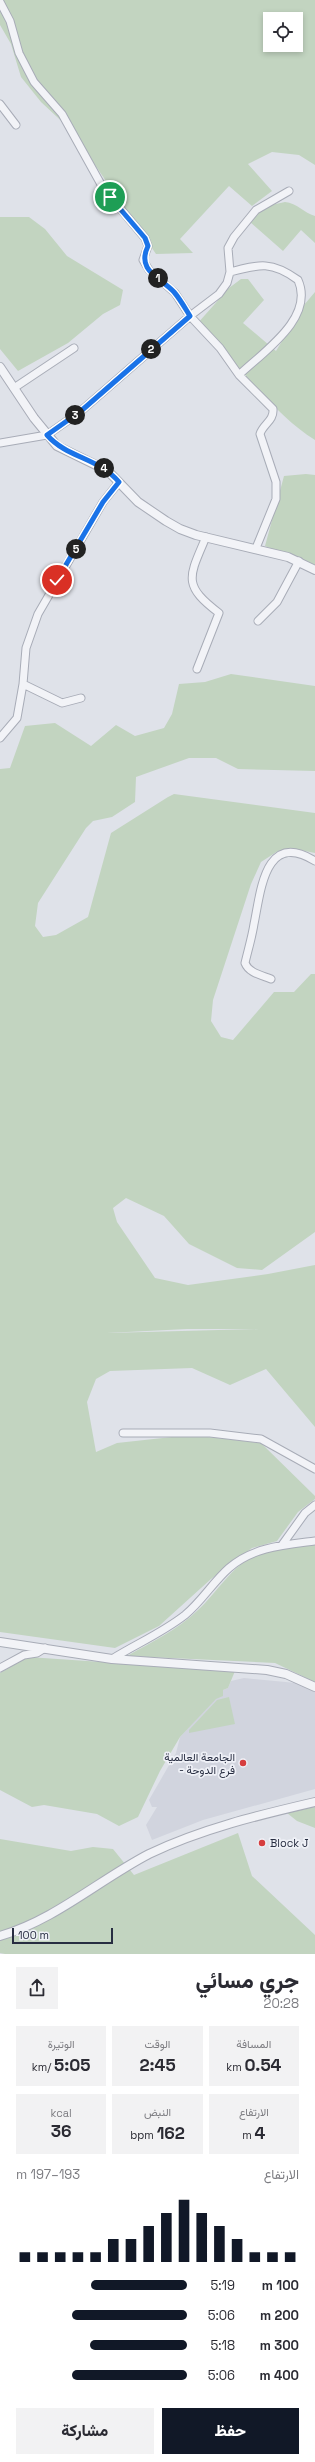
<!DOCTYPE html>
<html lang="ar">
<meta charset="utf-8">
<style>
body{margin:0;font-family:"Space Grotesk",Vazirmatn,sans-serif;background:#f2f2f3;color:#2b2b33;direction:rtl;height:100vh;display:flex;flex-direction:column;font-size:15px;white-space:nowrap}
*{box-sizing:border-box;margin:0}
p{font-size:13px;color:#7c7c81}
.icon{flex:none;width:22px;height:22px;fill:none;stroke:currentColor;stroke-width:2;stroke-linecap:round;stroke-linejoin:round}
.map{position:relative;height:1954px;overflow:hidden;direction:ltr}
.panel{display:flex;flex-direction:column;background:#fff;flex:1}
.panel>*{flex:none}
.fabs{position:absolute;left:263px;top:12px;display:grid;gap:8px}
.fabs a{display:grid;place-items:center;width:40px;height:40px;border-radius:0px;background:#fff;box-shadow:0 2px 6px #0003;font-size:20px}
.scale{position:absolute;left:12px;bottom:10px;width:101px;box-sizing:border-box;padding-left:4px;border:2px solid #272d41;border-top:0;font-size:11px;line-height:14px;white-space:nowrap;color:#272d41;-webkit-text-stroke:3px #eff1f7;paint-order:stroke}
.pin{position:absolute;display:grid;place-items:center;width:34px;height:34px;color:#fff;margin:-17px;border:2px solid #fff;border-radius:50%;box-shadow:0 1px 4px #0007}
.km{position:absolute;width:20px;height:20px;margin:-10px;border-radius:50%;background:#222;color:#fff;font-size:11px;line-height:20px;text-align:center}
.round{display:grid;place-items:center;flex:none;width:42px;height:42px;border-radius:0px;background:#f2f2f3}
.head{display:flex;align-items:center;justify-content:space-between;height:68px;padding:0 16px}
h1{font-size:22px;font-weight:800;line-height:30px}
.metrics{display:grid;grid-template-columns:repeat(3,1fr);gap:6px;height:68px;padding:4px 16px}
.metrics div{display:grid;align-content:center;border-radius:0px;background:#f2f2f3;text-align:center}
.metrics b{font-size:17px;font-weight:800}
.metrics small{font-size:11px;font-weight:400}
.metrics p{font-size:11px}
.chart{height:112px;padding:8px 16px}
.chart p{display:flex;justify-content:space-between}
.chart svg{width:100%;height:72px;margin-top:4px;stroke:#111827;stroke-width:6}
.cta{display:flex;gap:8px;margin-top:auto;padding:8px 16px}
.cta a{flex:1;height:46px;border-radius:0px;background:#111827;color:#fff;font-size:16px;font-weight:800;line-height:46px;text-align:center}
.cta a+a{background:#f2f2f3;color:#2b2b33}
ul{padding:0 16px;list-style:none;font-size:13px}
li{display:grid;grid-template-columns:64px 48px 1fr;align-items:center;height:30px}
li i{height:10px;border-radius:5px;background:#111827}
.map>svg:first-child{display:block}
.built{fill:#d1d4de}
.green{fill:#c2d4c0;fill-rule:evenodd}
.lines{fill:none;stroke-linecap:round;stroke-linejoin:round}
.minor-casing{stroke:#a8acb7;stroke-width:9}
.tertiary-casing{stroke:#a8acb7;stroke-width:10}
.minor{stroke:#f2f3f7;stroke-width:7}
.tertiary{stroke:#f2f3f7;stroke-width:8}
.route-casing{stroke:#fff;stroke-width:8}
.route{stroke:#1a73e8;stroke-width:5}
.poi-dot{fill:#d63d3e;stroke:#eff1f7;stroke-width:1.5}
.labels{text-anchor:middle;stroke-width:3.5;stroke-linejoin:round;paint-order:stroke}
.poi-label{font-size:11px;fill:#272d41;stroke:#eff1f7;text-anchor:end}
</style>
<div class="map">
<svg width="315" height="1954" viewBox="0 0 315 1954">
<rect width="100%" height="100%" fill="#dfe2e9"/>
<path class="built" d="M244,1678L296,1683L315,1692V1789L203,1820L152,1840L146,1825L157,1807H152L149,1800L176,1753L180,1737L223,1690L228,1688L231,1681Z"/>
<path class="green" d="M0,0H315V165L299,155L272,152L248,164L272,191L252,206L229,186L180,239L193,253L156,254L71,130L41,102L21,77L11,44L0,25ZM270,19H296V45H270Z
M285,202C297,203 304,213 315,216V243L301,230L283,251L250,222L251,216L271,205Z
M0,217H29L45,229L67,256L123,290L120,305L103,314L68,343L18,371L0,349Z
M241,279H248L264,300L243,323L276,351L304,305L315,292V440C272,414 235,358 197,324L229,288Z
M306,474L315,475V566L265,546L284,476Z
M231,674L315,686V771L238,769L216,758H189L136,777L135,802L112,817L93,821L86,828L38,903L35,926L43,937L56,935L88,917L111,833L168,797L174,794L315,813V853L295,849L278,851L261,862L251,884L213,1000L211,1021L221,1037L233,1040L274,992H294L311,974H315V1232L262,1270L237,1268L189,1244L164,1216L126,1198L113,1208L117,1222L155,1278L188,1285L268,1274L315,1265V1427L266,1369L230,1385L192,1368L110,1371L96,1379L87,1402L96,1452L117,1443L190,1435L261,1443L315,1496V1499L298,1512L277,1541L252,1548L211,1579L159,1626L115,1648L0,1632V769L10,768L25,726L55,723L91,746L116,725L135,736L164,728L172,714L179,684L205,682ZM187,1329H259L107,1333Z
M315,1544V1682L275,1663L127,1656C152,1642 177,1630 198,1610C217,1593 231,1566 255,1556C274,1548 295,1547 315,1544Z
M28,1657L235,1671L228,1688L223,1690V1696L216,1699L180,1737L160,1771L138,1817L119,1826L97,1814L44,1805L32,1807L0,1790V1673Z
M229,1697L235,1724L189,1733V1730L217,1700Z
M315,1807V1828L297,1821L287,1813Z
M238,1833L252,1876L315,1935V1954H0L5,1953H0V1839L71,1851L93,1847L113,1849L134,1875Z"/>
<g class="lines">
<defs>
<path id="minor" d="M0,2L10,21L19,53L34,82L62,114L103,188L145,238L148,246L143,260L149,270L175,293L190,316L220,348L239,375L273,409C274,421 263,424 260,434L276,482V499L256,548
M0,104L16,125
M230,272C260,264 272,261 298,280C315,318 263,352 239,375
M14,388L74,348
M0,443L47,435L81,411L190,316L219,294L227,283L230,272L228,248L234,237L256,210L289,191
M258,621L277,602L299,561
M197,669L219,613C182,585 189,577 206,537
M81,698L62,703L23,684L26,648L38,614L103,502L119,482
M0,738L17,718L23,684
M271,979C261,975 249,973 245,963C248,950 252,937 254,924C261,890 265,830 315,861
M123,1433H210L261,1439L315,1469
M282,1545L305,1513L315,1505
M112,1659C136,1644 162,1633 185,1615C202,1601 213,1582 229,1568C253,1547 284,1545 315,1541
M0,1668L24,1655L37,1653L45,1648"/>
<path id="tertiary" d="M0,367L34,418L57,446L108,471L138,502L166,521L180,529L196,535L288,557L315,570
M0,1642L112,1659L267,1670L286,1674L315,1687
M0,1936C55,1920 99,1880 149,1854C201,1829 259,1815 315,1802"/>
</defs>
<use href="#minor" class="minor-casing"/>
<use href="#tertiary" class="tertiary-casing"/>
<use href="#minor" class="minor"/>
<use href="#tertiary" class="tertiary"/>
</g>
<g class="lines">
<defs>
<path id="route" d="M57,580L103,502L119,482C99,458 67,458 47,435L81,411L190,316C185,308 180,299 174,292C160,277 136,271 148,246L145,238L110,197"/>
</defs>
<use href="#route" class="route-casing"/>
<use href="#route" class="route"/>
</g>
<g class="poi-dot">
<circle cx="243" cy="1763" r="4"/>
<circle cx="262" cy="1843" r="4"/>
</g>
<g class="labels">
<g class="poi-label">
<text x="235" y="1761">الجامعة العالمية<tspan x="235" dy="13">- فرع الدوحة</tspan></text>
<text x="270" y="1847" text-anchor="start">Block J</text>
</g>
</g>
</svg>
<div class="fabs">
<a><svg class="icon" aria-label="locate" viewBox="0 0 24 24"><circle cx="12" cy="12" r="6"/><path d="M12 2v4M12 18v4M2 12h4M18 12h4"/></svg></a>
</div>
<div class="scale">100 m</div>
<div class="pin" style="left:110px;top:197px;background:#1e9e55"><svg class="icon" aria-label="arrive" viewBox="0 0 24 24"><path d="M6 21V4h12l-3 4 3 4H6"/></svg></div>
<div class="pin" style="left:57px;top:580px;background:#d93025"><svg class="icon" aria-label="check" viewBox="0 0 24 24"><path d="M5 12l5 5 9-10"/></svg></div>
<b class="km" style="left:158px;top:278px">1</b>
<b class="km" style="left:151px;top:349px">2</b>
<b class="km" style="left:75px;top:415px">3</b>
<b class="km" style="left:104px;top:468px">4</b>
<b class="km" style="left:76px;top:549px">5</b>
</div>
<section class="panel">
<div class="head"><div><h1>جري مسائي</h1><p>20:28</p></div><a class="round"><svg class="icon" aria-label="share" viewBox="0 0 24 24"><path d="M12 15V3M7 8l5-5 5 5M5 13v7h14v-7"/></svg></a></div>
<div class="metrics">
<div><p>المسافة</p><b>0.54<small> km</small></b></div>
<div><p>الوقت</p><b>2:45</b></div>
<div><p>الوتيرة</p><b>5:05<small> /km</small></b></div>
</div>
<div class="metrics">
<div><p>الارتفاع</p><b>4<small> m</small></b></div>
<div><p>النبض</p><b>162<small> bpm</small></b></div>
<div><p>kcal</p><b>36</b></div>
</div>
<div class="chart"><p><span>الارتفاع</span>193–197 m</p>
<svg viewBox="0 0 160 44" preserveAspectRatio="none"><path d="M5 44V38M15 44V38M25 44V38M35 44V38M45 44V38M55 44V30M65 44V30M75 44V22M85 44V14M95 44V6M105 44V14M115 44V22M125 44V30M135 44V38M145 44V38M155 44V38"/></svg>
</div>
<ul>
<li><b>100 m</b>5:19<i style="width:56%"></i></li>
<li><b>200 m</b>5:06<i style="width:67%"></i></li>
<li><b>300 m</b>5:18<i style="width:57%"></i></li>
<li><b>400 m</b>5:06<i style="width:67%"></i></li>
</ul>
<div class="cta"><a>حفظ</a><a>مشاركة</a></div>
</section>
